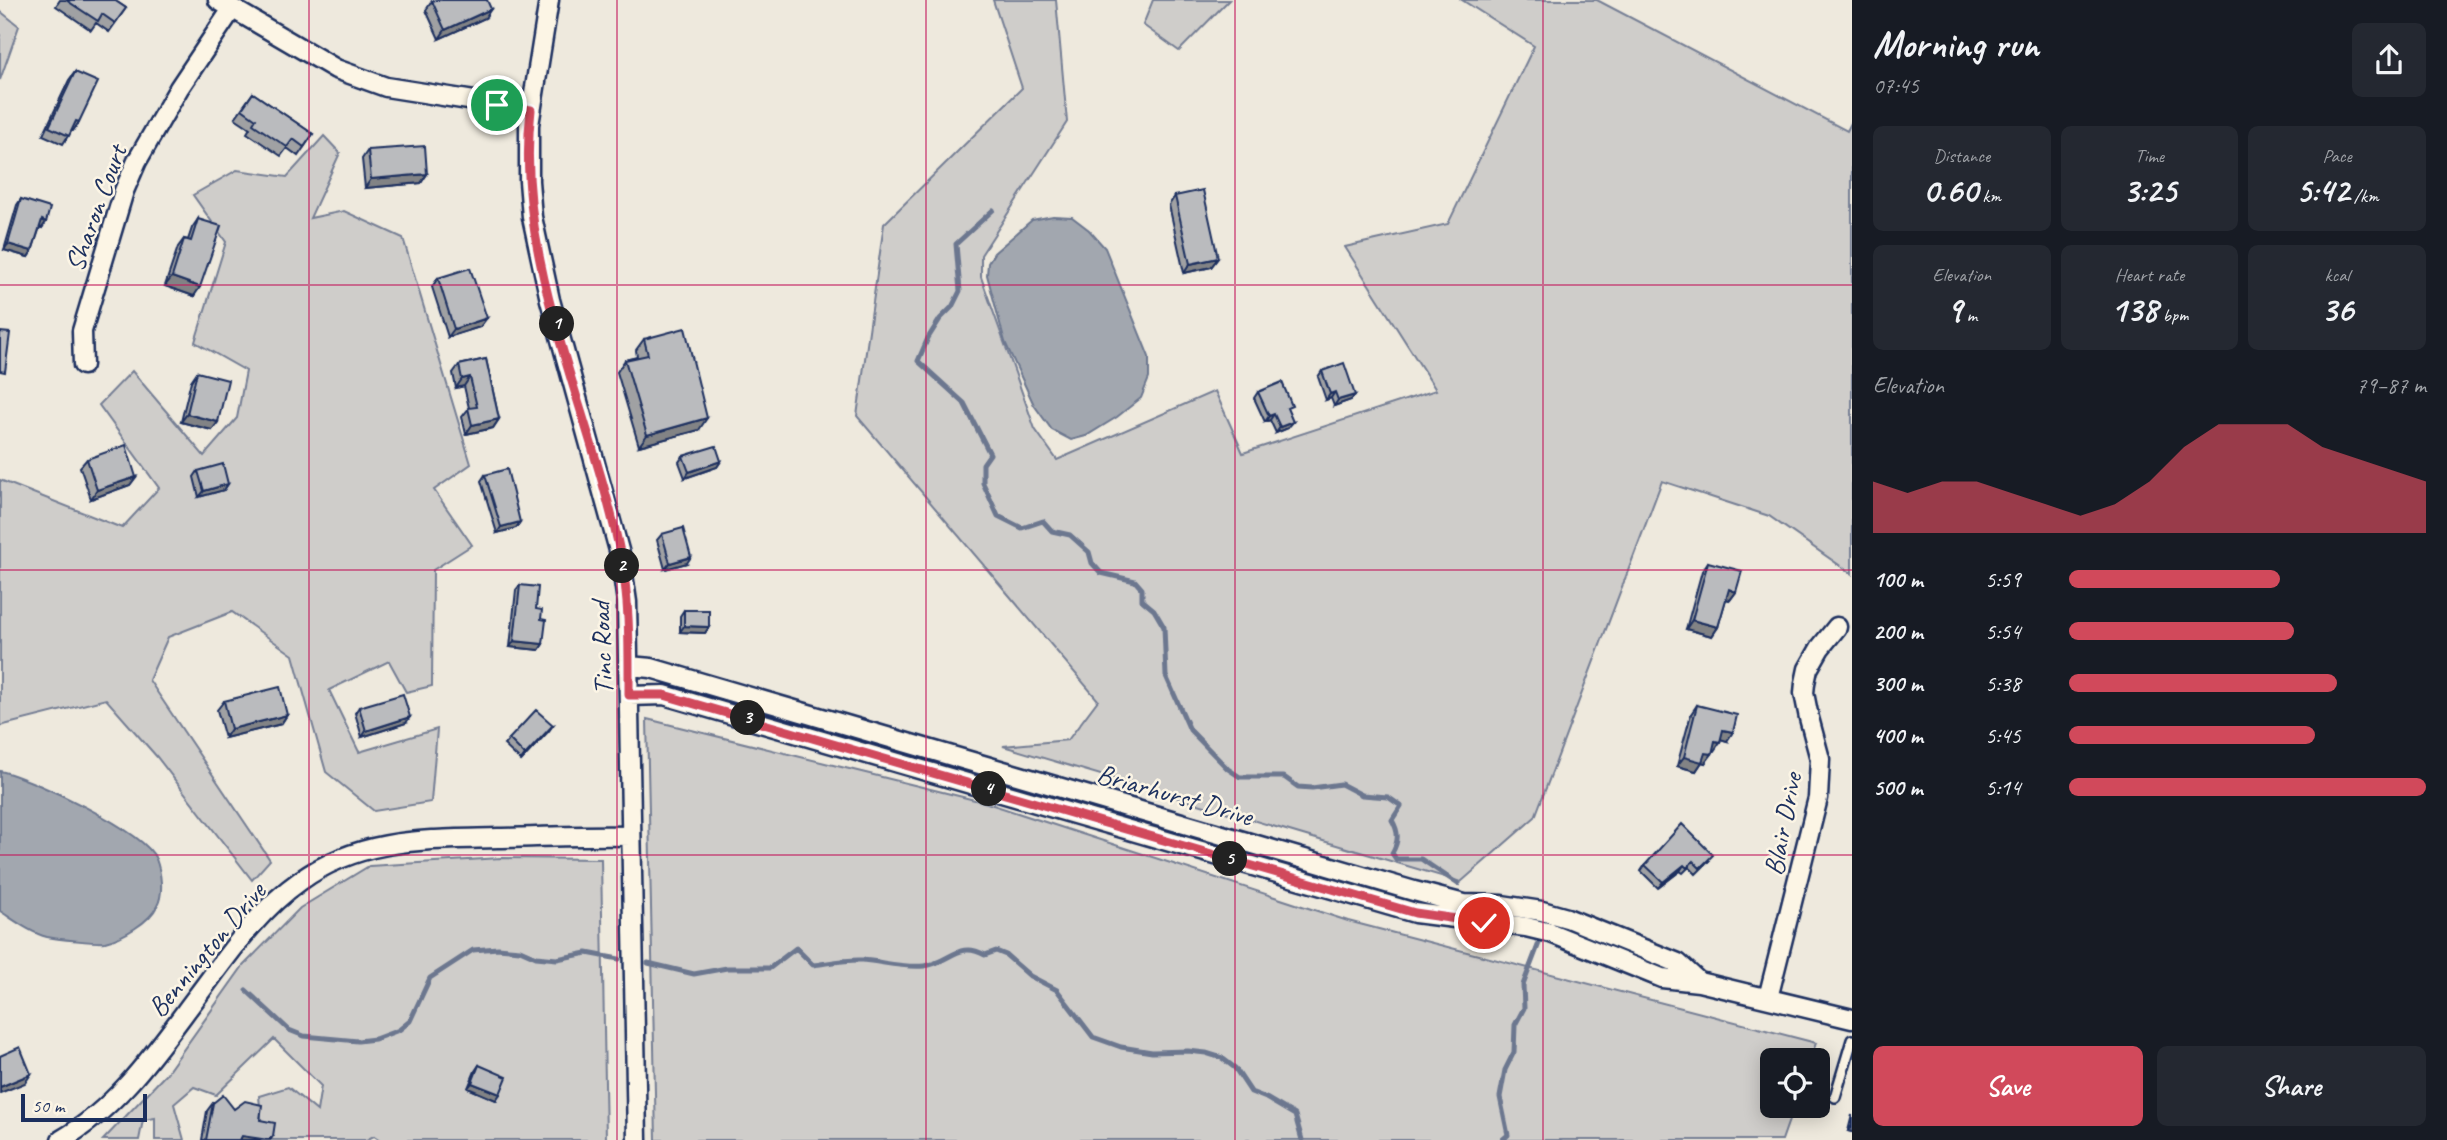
<!DOCTYPE html>
<meta charset="utf-8">
<style>
body{margin:0;font-family:Caveat,sans-serif;background:#242831;color:#f1f3f6;height:100vh;display:flex;flex-direction:column;font-size:26px;white-space:nowrap}
*{box-sizing:border-box;margin:0}
p{font-size:23px;color:#9ea1a6}
.icon{flex:none;width:38px;height:38px;fill:none;stroke:currentColor;stroke-width:2;stroke-linecap:round;stroke-linejoin:round}
.map{position:relative;flex:1;overflow:hidden}
.sheet{display:flex;flex-direction:column;background:#171b24;width:595px}
.sheet>*{flex:none}
.controls{position:absolute;left:1760px;top:1048px;display:grid;gap:14px}
.controls a{display:grid;place-items:center;width:70px;height:70px;border-radius:10px;background:#171b24;box-shadow:0 4px 18px #0003;font-size:35px}
.scale{position:absolute;left:21px;bottom:18px;width:126px;box-sizing:border-box;padding-left:7px;border:4px solid #1b2f5e;border-top:0;font-size:19px;line-height:24px;white-space:nowrap;color:#1b2f5e;-webkit-text-stroke:5px #fcf5e5;paint-order:stroke}
.pin{position:absolute;display:grid;place-items:center;width:60px;height:60px;color:#fff;margin:-30px;border:4px solid #fff;border-radius:50%;box-shadow:0 2px 7px #0007}
.km{position:absolute;width:35px;height:35px;margin:-18px;border-radius:50%;background:#222;color:#fff;font-size:19px;line-height:35px;text-align:center}
.round{display:grid;place-items:center;flex:none;width:74px;height:74px;border-radius:10px;background:#242831}
.summary{display:flex;align-items:center;justify-content:space-between;height:119px;padding:0 21px}
h1{font-size:38px;font-weight:800;line-height:52px}
.stats{display:grid;grid-template-columns:repeat(3,1fr);gap:10px;height:119px;padding:7px 21px}
.stats div{display:grid;align-content:center;border-radius:10px;background:#242831;text-align:center}
.stats b{font-size:35px;font-weight:800}
.stats small{font-size:19px;font-weight:400}
.stats p{font-size:19px}
.chart{height:196px;padding:14px 21px}
.chart p{display:flex;justify-content:space-between}
.chart svg{width:100%;height:126px;margin-top:7px;fill:#d1495b;opacity:.7}
.cta{display:flex;gap:14px;margin-top:auto;padding:14px 21px}
.cta a{flex:1;height:80px;border-radius:10px;background:#d1495b;color:#fff;font-size:28px;font-weight:800;line-height:80px;text-align:center}
.cta a+a{background:#242831;color:#f1f3f6}
ul{padding:0 21px;list-style:none;font-size:23px}
li{display:grid;grid-template-columns:112px 84px 1fr;align-items:center;height:52px}
li i{height:18px;border-radius:9px;background:#d1495b}
main{display:flex;flex:1;min-height:0}
.map>svg:first-child{display:block}
.green{fill:#cfcdca;stroke:#757e94;stroke-width:2}
.water{fill:#a2a7af;stroke:#6c778f;stroke-width:2}
.lines{fill:none;stroke-linecap:round;stroke-linejoin:round}
.stream{stroke:#6c778f;stroke-width:5}
.service-casing{stroke:#1b2f5e;stroke-width:14}
.minor-casing{stroke:#1b2f5e;stroke-width:23}
.service{stroke:#fcf5e5;stroke-width:9}
.minor{stroke:#fcf5e5;stroke-width:18}
.wall{fill:#a0a1a3;stroke:#1b2f5e;stroke-width:2}
.shaded-wall{fill:#828385;stroke:#1b2f5e;stroke-width:2}
.building{fill:#babbbe;stroke:#1b2f5e;stroke-width:2}
.route-casing{stroke:#fff;stroke-width:14}
.route{stroke:#d1495b;stroke-width:9}
.grid{fill:none;stroke:#c2185b;stroke-width:2;stroke-opacity:0.55}
.labels{text-anchor:middle;stroke-width:5;stroke-linejoin:round;paint-order:stroke}
.street-label{font-size:28px;fill:#1b2f5e;stroke:#fcf5e5}
</style>
<main>
<div class="map">
<svg width="1852" height="1140" viewBox="0 0 1852 1140">
<rect width="100%" height="100%" fill="#eee9dd"/>
<filter id="ink" filterUnits="userSpaceOnUse"><feTurbulence type="fractalNoise" baseFrequency=".0143" numOctaves="2"/><feDisplacementMap in="SourceGraphic" scale="14" xChannelSelector="R" yChannelSelector="G"/><feConvolveMatrix kernelMatrix="1 2 1 2 8 2 1 2 1" color-interpolation-filters="sRGB"/></filter>
<g filter="url(#ink)">
<path class="green" d="M993,0H1056L1067,122L981,255V277L1035,429L1057,460L1215,391L1243,453L1436,390L1345,247L1448,224L1534,46L1462,0H1597L1847,131L1852,121V574L1769,516L1662,481L1535,817L1461,882L1003,746L1068,740L1098,700L857,416L884,224L1022,88Z
M1153,0H1229L1179,51L1143,25Z
M0,11L19,26L0,80Z
M324,136L340,153L310,218L344,211L403,238L471,464L434,490L472,545L433,570L432,686L406,692L389,661L329,690L359,752L437,729L431,802L374,811L326,772L293,655L232,612L168,637L149,680L270,860L252,880L157,757L106,699L0,726V480L122,528L159,488L99,405L132,371L204,456L237,418L246,371L195,342L226,242L193,195L237,170L287,177Z
M647,719L987,803L1348,921L1816,1043L1810,1060H1773V1106H1794L1782,1140H656Z
M501,858L601,859L606,1140H380L374,1136L366,1140H263L259,1096L288,1087L317,1111L321,1086L274,1039L216,1095L194,1087L174,1104L184,1140H155V1118L143,1120L139,1140H103L166,1074L243,966L300,908L369,866Z"/>
<path class="water" d="M1053,216L1072,217L1089,230L1105,248L1149,357V378L1141,398L1117,417L1086,436L1071,440L1052,430L1034,405L1005,342L987,275L988,263L994,253L1032,220Z
M0,771C31,778 145,831 156,859C161,872 164,893 157,906C150,922 122,938 105,942C98,943 56,939 47,937C31,933 14,920 0,911Z"/>
<g class="lines">
<path class="stream" d="M993,210L956,244L960,291L952,307L940,319L928,338L918,361L964,403L990,454L983,464V483L998,516L1022,528L1043,521L1052,531L1070,535L1089,552L1092,563L1101,573L1135,581L1142,589V600L1154,610L1164,627L1166,676L1190,730L1228,769L1240,777H1284L1298,787L1312,788L1341,784L1362,795L1388,797L1401,806L1392,820C1399,832 1399,841 1392,853L1396,859H1421L1458,884
M648,963L694,974L727,968H770L796,948L813,965C829,963 847,959 863,960C883,962 903,968 924,966C950,963 958,940 985,955L996,951L1006,955L1030,976L1057,990L1093,1037L1121,1047L1152,1052L1188,1051L1206,1053L1222,1058L1235,1068L1251,1092L1266,1098L1295,1115L1302,1140
M246,990L289,1030L304,1036L358,1041L375,1039L399,1030L410,1021L430,978L473,950L498,948L520,950L536,957L557,959L587,953L619,959
M1502,1140L1508,1135L1500,1097L1505,1070L1514,1052L1515,1025L1524,1008L1523,985L1539,943"/>
<defs>
<path id="service" d="M1835,1097L1852,1040"/>
<path id="minor" d="M218,0L336,69L386,87L531,110
M549,0L529,125V181L532,217L550,300L620,554L627,602L637,1140
M83,365L82,331L124,191L137,161L179,88L232,9
M629,666L651,668L1414,891L1464,904L1502,905L1542,911L1567,918L1678,963L1699,982
M629,696L664,695L1415,913L1526,927L1551,933L1662,978L1699,982L1852,1019
M1768,998L1818,798L1820,759L1809,718L1804,693L1805,683L1808,669L1820,648L1837,627
M61,1140C118,1107 156,1051 195,999C226,958 257,911 300,881C361,837 427,840 498,838C542,837 586,835 631,836"/>
</defs>
<use href="#service" class="service-casing"/>
<use href="#minor" class="minor-casing"/>
<use href="#service" class="service"/>
<use href="#minor" class="minor"/>
</g>
<path class="wall" d="M60,0H114L126,8L109,32L96,23L91,30L56,6Z
M432,1L485,18L439,39L426,10Z
M75,72L79,122L73,131H71L63,144L43,135L69,80Z
M253,93L313,134L298,156L287,148L281,156L247,133L250,128L235,118Z
M368,150L427,174L421,183L365,188L362,159Z
M1175,196L1218,258L1211,267L1184,273L1169,205Z
M21,199L46,222L42,228L40,227L32,251L28,257L4,250L17,205Z
M198,219L194,296L165,286L178,247L184,239L188,240L192,228Z
M438,278L480,327L448,337L432,287Z
M644,339L699,430L639,446L617,372L625,360L637,357L636,350Z
M486,359L499,419L493,428L466,434L462,417L469,408L464,386L456,388L453,373L459,365Z
M1322,371L1355,395L1351,400L1334,406L1331,398L1326,400L1318,377Z
M197,372L218,422L212,430L181,422L191,381Z
M1258,392L1288,412V428L1276,433L1270,420L1265,422L1254,398Z
M683,456L721,461L717,467L685,478L679,462Z
M87,459L136,477L130,485L91,499L80,467Z
M198,471L228,484L224,490L199,497L194,477Z
M485,475L520,522L516,528L497,533L481,481Z
M662,534L687,563L665,569L657,540Z
M1708,562L1736,592L1730,600L1726,599L1718,627L1712,636L1686,629L1702,571Z
M520,585L536,609L541,619L543,644L539,650L510,647L516,590Z
M684,610L709,627L705,633L680,632V616Z
M224,701L287,715L281,724L225,738L217,710Z
M1697,705L1727,741L1721,739L1705,763L1702,762L1696,771L1677,766L1691,714Z
M359,707L406,723L362,737L355,713Z
M553,725L521,761L504,745L509,739Z
M1709,861L1696,874L1689,867L1683,873L1680,871L1658,888L1641,871L1645,865Z
M479,1065L496,1100L468,1088L475,1071Z
M213,1103L234,1109L260,1120L273,1136L270,1140H202L207,1111Z
M1852,1115V1132L1848,1131Z"/>
<path class="shaded-wall" d="M491,9L485,18L439,39L445,30Z
M427,174L421,183L365,188L371,179Z
M42,220L46,222L42,228L37,226Z
M8,244L32,251L28,257L4,250Z
M1218,258L1211,267L1184,273L1190,264Z
M172,277L200,287L194,296L165,286Z
M487,318L480,327L448,337L454,329Z
M470,377L464,386L456,388L462,379Z
M1335,392L1331,398L1326,400L1330,394Z
M1355,395L1351,400L1334,406L1338,400Z
M187,414L218,422L212,430L181,422Z
M1274,414L1270,420L1265,422L1269,416Z
M707,418L699,430L639,446L647,435Z
M499,419L493,428L466,434L472,425Z
M1293,422L1288,428L1276,433L1280,427Z
M721,461L717,467L685,478L689,472Z
M136,477L130,485L91,499L97,490Z
M228,484L224,490L199,497L204,491Z
M520,522L516,528L497,533L501,527Z
M691,557L687,563L665,569L670,563Z
M1729,589L1736,592L1730,600L1722,598Z
M1692,620L1718,627L1712,636L1686,629Z
M684,626L709,627L705,633L680,632Z
M514,641L543,644L539,650L510,647Z
M287,715L281,724L225,738L231,729Z
M410,717L406,723L362,737L366,731Z
M553,725L549,731L521,761L525,755Z
M1723,730L1733,732L1727,741L1717,738Z
M1715,741L1720,742L1714,751L1709,750Z
M1705,753L1712,754L1705,763L1702,762L1696,771L1677,766L1684,757Z
M1684,865L1680,871L1658,888L1663,882Z
M31,1074L25,1083L0,1093V1087Z
M472,1083L500,1094L496,1100L468,1088Z
M1852,1125V1132L1848,1131Z
M242,1136H273L270,1140H239Z"/>
<path class="building" d="M66,0H114L126,8L115,23L102,14L98,21Z
M436,0H487L491,9L445,30L432,1Z
M75,72L98,82L79,122L76,121L69,136L49,127Z
M253,93L313,134L304,147L293,139L287,147L253,124L256,119L242,109Z
M425,146L427,174L371,179L368,150Z
M1203,190L1218,258L1190,264L1175,196Z
M21,199L50,208L46,222L42,220L32,251L8,244Z
M198,219L221,226L200,287L172,277L184,239L191,241Z
M470,268L487,318L454,329L438,278Z
M685,328L707,418L647,435L625,360L648,355L644,339Z
M0,332L10,333L5,372L0,371Z
M486,359L499,419L472,425L468,408L477,407L470,377L462,379L459,365Z
M1344,363L1355,395L1338,400L1335,392L1330,394L1322,371Z
M197,372L228,380L218,422L187,414Z
M1282,382L1292,406L1287,408L1293,422L1280,427L1274,414L1269,416L1258,392Z
M126,445L136,477L97,490L87,459Z
M716,446L721,461L689,472L683,456Z
M223,464L228,484L204,491L198,471Z
M507,469L520,522L501,527L485,475Z
M683,528L691,557L670,563L662,534Z
M1708,562L1742,571L1736,592L1729,589L1718,627L1692,620Z
M520,585L538,587L536,609L542,610L541,619L546,620L543,644L514,641Z
M684,610H709V627L684,626Z
M280,687L287,715L231,729L224,701Z
M403,694L410,717L366,731L359,707Z
M1697,705L1737,715L1733,732L1723,730L1720,742L1715,741L1712,754L1705,753L1702,762L1684,757Z
M536,710L553,725L525,755L509,739Z
M1682,824L1713,855L1700,868L1693,861L1687,868L1684,865L1663,882L1645,865Z
M20,1047L31,1074L0,1087V1056Z
M479,1065L507,1077L500,1094L472,1083Z
M223,1095L234,1109L245,1101L262,1105L260,1120L275,1123L273,1136L268,1140L242,1136L240,1140H206L213,1103Z"/>
</g>
<g class="lines" filter="url(#ink)">
<defs>
<path id="route" d="M497,105L531,110C513,259 592,413 621,557C630,603 629,649 629,695H664L1415,913L1484,923"/>
</defs>
<use href="#route" class="route-casing"/>
<use href="#route" class="route"/>
</g>
<path class="grid" d="M309,0V1140M617,0V1140M926,0V1140M1235,0V1140M1543,0V1140M0,285H1852M0,570H1852M0,855H1852"/>
<g class="labels">
<g class="street-label">
<text transform="translate(95 208) rotate(-70)" y="10">Sharon Court</text>
<text transform="translate(601 648) rotate(-92)" y="10">Tinc Road</text>
<text transform="translate(1175 794) rotate(16)" y="10">Briarhurst Drive</text>
<text transform="translate(1782 824) rotate(-79)" y="10">Blair Drive</text>
<text transform="translate(206 949) rotate(-50)" y="10">Bennington Drive</text>
</g>
</g>
</svg>
<div class="controls">
<a><svg class="icon" aria-label="locate" viewBox="0 0 24 24"><circle cx="12" cy="12" r="6"/><path d="M12 2v4M12 18v4M2 12h4M18 12h4"/></svg></a>
</div>
<div class="scale">50 m</div>
<div class="pin" style="left:497px;top:105px;background:#1e9e55"><svg class="icon" aria-label="arrive" viewBox="0 0 24 24"><path d="M6 21V4h12l-3 4 3 4H6"/></svg></div>
<div class="pin" style="left:1484px;top:923px;background:#d93025"><svg class="icon" aria-label="check" viewBox="0 0 24 24"><path d="M5 12l5 5 9-10"/></svg></div>
<b class="km" style="left:557px;top:324px">1</b>
<b class="km" style="left:622px;top:566px">2</b>
<b class="km" style="left:748px;top:718px">3</b>
<b class="km" style="left:989px;top:789px">4</b>
<b class="km" style="left:1230px;top:859px">5</b>
</div>
<section class="sheet">
<div class="summary"><div><h1>Morning run</h1><p>07:45</p></div><a class="round"><svg class="icon" aria-label="share" viewBox="0 0 24 24"><path d="M12 15V3M7 8l5-5 5 5M5 13v7h14v-7"/></svg></a></div>
<div class="stats">
<div><p>Distance</p><b>0.60<small> km</small></b></div>
<div><p>Time</p><b>3:25</b></div>
<div><p>Pace</p><b>5:42<small> /km</small></b></div>
</div>
<div class="stats">
<div><p>Elevation</p><b>9<small> m</small></b></div>
<div><p>Heart rate</p><b>138<small> bpm</small></b></div>
<div><p>kcal</p><b>36</b></div>
</div>
<div class="chart"><p><span>Elevation</span>79–87 m</p>
<svg viewBox="0 0 160 44" preserveAspectRatio="none"><path d="M0 44V26L10 30L20 26L30 26L40 30L50 34L60 38L70 34L80 26L90 14L100 6L110 6L120 6L130 14L140 18L150 22L160 26V44z"/></svg>
</div>
<ul>
<li><b>100 m</b>5:59<i style="width:59%"></i></li>
<li><b>200 m</b>5:54<i style="width:63%"></i></li>
<li><b>300 m</b>5:38<i style="width:75%"></i></li>
<li><b>400 m</b>5:45<i style="width:69%"></i></li>
<li><b>500 m</b>5:14<i style="width:100%"></i></li>
</ul>
<div class="cta"><a>Save</a><a>Share</a></div>
</section>
</main>
